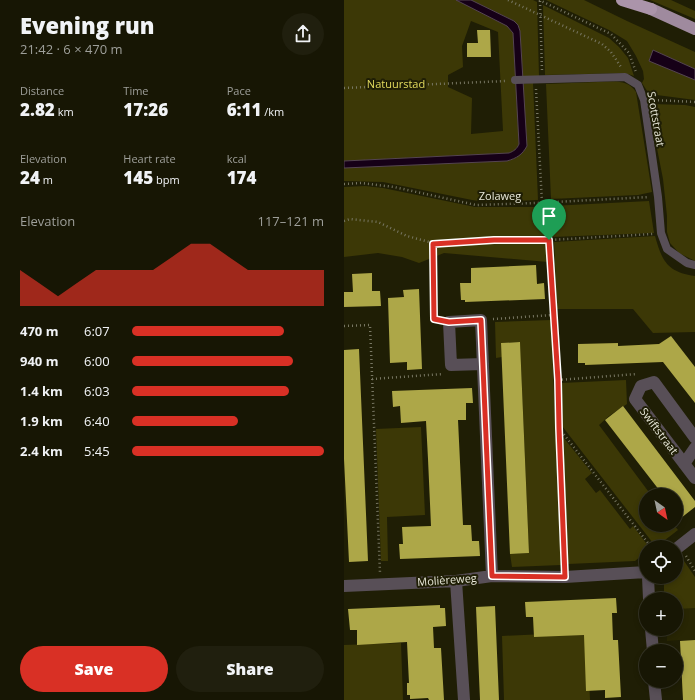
<!DOCTYPE html>
<meta charset="utf-8">
<style>
body{margin:0;font-family:"Open Sans",sans-serif;background:#201f0e;color:#f1f3f6;height:100vh;display:flex;flex-direction:column;font-size:15px;white-space:nowrap}
*{box-sizing:border-box;margin:0}
p{font-size:13px;color:#9e9f9a}
.icon{flex:none;width:22px;height:22px;fill:none;stroke:currentColor;stroke-width:2;stroke-linecap:round;stroke-linejoin:round}
.map{position:relative;flex:1;overflow:hidden}
.side{display:flex;flex-direction:column;background:#171604;width:344px}
.side>*{flex:none}
.needle{width:26px;rotate:147deg}
.fabs{position:absolute;left:295px;top:488px;display:grid;gap:8px}
.fabs a{display:grid;place-items:center;width:44px;height:44px;border-radius:50%;background:#171604;box-shadow:0 2px 6px #0003,0 0 0 1px #363526;font-size:20px}
.pin{position:absolute;display:grid;place-items:center;width:34px;height:34px;color:#fff;margin:-41px -17px;border-radius:50% 50% 50% 0;rotate:-45deg;box-shadow:0 0 4px #0007}
.pin .icon{rotate:45deg}
.round{display:grid;place-items:center;flex:none;width:42px;height:42px;border-radius:21px;background:#201f0e}
.overview{display:flex;align-items:center;justify-content:space-between;height:68px;padding:0 20px}
h1{font-size:22px;font-weight:800;line-height:30px}
.stats{display:grid;grid-template-columns:repeat(3,1fr);gap:6px;height:68px;padding:4px 20px}
.stats div{display:grid;align-content:center}
.stats b{font-size:17px;font-weight:800}
.stats small{font-size:11px;font-weight:400}
.stats p{font-size:11px}
.chart{height:112px;padding:8px 20px}
.chart p{display:flex;justify-content:space-between}
.chart svg{width:100%;height:72px;margin-top:4px;fill:#d93025;opacity:.7}
.cta{display:flex;gap:8px;margin-top:auto;padding:8px 20px}
.cta a{flex:1;height:46px;border-radius:24px;background:#d93025;color:#fff;font-size:16px;font-weight:800;line-height:46px;text-align:center}
.cta a+a{background:#201f0e;color:#f1f3f6}
ul{padding:0 20px;list-style:none;font-size:13px}
li{display:grid;grid-template-columns:64px 48px 1fr;align-items:center;height:30px}
li i{height:10px;border-radius:5px;background:#d93025}
main{display:flex;flex:1;min-height:0}
.map>svg:first-child{display:block}
.built{fill:#282604}
.green{fill:#3c3806;fill-rule:evenodd}
.water{fill:#160017;stroke:#554551}
.building{fill:#ada748}
.lines{fill:none;stroke-linecap:round;stroke-linejoin:round}
.path{stroke:#787763;stroke-width:2.5;stroke-dasharray:1 3;stroke-linecap:butt}
.service{stroke:#584f57;stroke-width:8}
.minor{stroke:#584f57;stroke-width:12}
.trunk{stroke:#9f8a9e;stroke-width:12}
.motorway{stroke:#ab94aa;stroke-width:12}
.route-casing{stroke:#fff;stroke-width:8}
.route{stroke:#d93025;stroke-width:5}
.labels{text-anchor:middle;stroke-width:4;stroke-linejoin:round;paint-order:stroke}
.park-label{font-size:11px;fill:#e3db5d;stroke:#1f1e05}
.street-label{font-size:11px;fill:#e7e7d8;stroke:#1f1e05}
</style>
<main>
<section class="side">
<div class="overview"><div><h1>Evening run</h1><p>21:42 · 6 × 470 m</p></div><a class="round"><svg class="icon" aria-label="share" viewBox="0 0 24 24"><path d="M12 15V3M7 8l5-5 5 5M5 13v7h14v-7"/></svg></a></div>
<div class="stats">
<div><p>Distance</p><b>2.82<small> km</small></b></div>
<div><p>Time</p><b>17:26</b></div>
<div><p>Pace</p><b>6:11<small> /km</small></b></div>
</div>
<div class="stats">
<div><p>Elevation</p><b>24<small> m</small></b></div>
<div><p>Heart rate</p><b>145<small> bpm</small></b></div>
<div><p>kcal</p><b>174</b></div>
</div>
<div class="chart"><p><span>Elevation</span>117–121 m</p>
<svg viewBox="0 0 160 44" preserveAspectRatio="none"><path d="M0 44V22L10 30L20 38L30 30L40 22L50 22L60 22L70 22L80 14L90 6L100 6L110 14L120 22L130 22L140 22L150 22L160 22V44z"/></svg>
</div>
<ul>
<li><b>470 m</b>6:07<i style="width:79%"></i></li>
<li><b>940 m</b>6:00<i style="width:84%"></i></li>
<li><b>1.4 km</b>6:03<i style="width:82%"></i></li>
<li><b>1.9 km</b>6:40<i style="width:55%"></i></li>
<li><b>2.4 km</b>5:45<i style="width:100%"></i></li>
</ul>
<div class="cta"><a>Save</a><a>Share</a></div>
</section>
<div class="map">
<svg width="351" height="700" viewBox="0 0 351 700">
<rect width="100%" height="100%" fill="#1f1e05"/>
<path class="built" d="M332,577L351,578V700H339L336,640L323,641V629H332Z"/>
<path class="green" d="M0,0H112L167,28L169,33L175,144C173,149 170,151 165,153L0,161ZM127,21L154,32L159,131L127,134L128,98L104,87V75L119,67L118,46Z
M127,0H189L193,2L195,76L179,77L176,31L174,25L170,21Z
M202,0H240L283,21L351,52V69L309,50L305,60L351,80V100L305,94L298,83L300,79L299,71L292,56L283,41L265,30Z
M306,0H327L351,11V19Z
M199,5L265,38L275,47L284,58L290,76L281,73L201,75Z
M254,82C268,82 283,78 292,92L308,192L294,195L207,199L202,84Z
M189,83L194,200L143,202L128,200L39,182L0,181V168L163,161L172,158L183,146L179,84Z
M307,104L341,105L351,107V261L335,253L326,243L323,232V216L319,179L310,133Z
M21,186L39,188L131,207H201L204,262L100,253L75,263L58,257L34,253L0,257V187Z
M305,201L310,233L208,237L207,206Z
M311,236C318,261 323,272 351,276V332L309,333L289,309H213L210,242Z
M207,320L217,565L168,567L166,554L185,553L176,342L157,343L158,357L152,358L151,322Z
M282,380L283,404L265,416L255,425L307,495H302V525H330L334,530L312,547L218,426L217,383Z
M77,427L81,515L43,517L44,561H37L32,429Z
M219,437L248,473L241,479L252,493L256,490L286,529L289,526L305,547H302V552L291,561L224,564Z
M338,558L351,577V608L332,609V599H320V584L323,577H332V563Z
M243,632L246,700H160L158,636Z
M57,643L59,700H0V645Z"/>
<path class="water" d="M112,0H127L170,21L174,25L176,31L183,146C178,155 173,158 163,161L0,168V161L165,153C170,151 173,149 175,144L169,33L163,26Z
M309,50L351,69V80L305,61Z"/>
<path class="building" d="M133,30H146L147,57H123V43H134Z
M192,265L193,284L200,283L201,299L121,302V300H117L116,283H127V268Z
M28,273V291H36L37,306L0,307V292H9L8,274Z
M75,289L78,369L63,370V362L46,363L44,298L60,297L59,290Z
M327,336L351,367V403L319,362L241,365V363H234V344L274,343V346L315,344Z
M176,342L185,553L166,554L157,343Z
M15,349L24,561L5,562L0,459V350Z
M128,388L129,403H122V420H114L119,525H127L128,541H135L136,556L56,559L55,544H59L58,527L87,526L84,459L82,421L57,423L56,406L49,407L48,391Z
M279,406L351,501V507L337,518L332,512V495H319L261,420Z
M272,598L273,613H268L269,640H274L277,697L261,698V690L242,691L240,635L190,637L189,617H182L181,602Z
M96,605V608H101L102,626L89,627L90,648H97L100,700H85L84,698L66,699V695H63V683H65L63,642L13,645V630H6L4,609Z
M151,606L155,700H136L132,607Z
M351,640V700H339L336,641Z"/>
<g class="lines">
<path class="path" d="M164,0L258,44L267,52L277,67
M195,0L267,34L285,53L292,72
M196,1L198,71
M0,88L162,81
M192,89L198,203
M310,100L351,102
M0,184L17,183L50,187L132,205L192,203L305,197
M204,203L209,315L214,380L215,428L221,566
M0,221L6,219L34,222L63,236L89,243L150,240H205L309,234
M89,243L90,319L95,320
M149,319L209,315
M0,326L26,325L36,573
M28,379L99,374
M214,380L293,374
M215,428L307,547
M342,556L351,571"/>
<path class="service" d="M171,80L281,77L294,85L300,100L314,197L317,233L323,249L343,263L351,265"/>
<path class="minor" d="M139,364L107,365L105,322L137,320L148,576
M351,438L310,382L297,386L291,399L351,478
M340,464L351,448
M332,549L351,534
M304,577L305,599
M112,581L120,700
M0,586L112,581L148,576L221,577L302,572
M307,629L309,651
M310,681L312,700"/>
<path class="trunk" d="M307,9L351,29"/>
<path class="motorway" d="M278,0L307,9"/>
</g>
<g class="lines">
<defs>
<path id="route" d="M150,240H205L214,380L215,428L221,577L148,576L137,320L105,322L90,319L89,244Z"/>
</defs>
<use href="#route" class="route-casing"/>
<use href="#route" class="route"/>
</g>
<g class="labels">
<g class="park-label">
<text x="52" y="88">Natuurstad</text>
</g>
<g class="street-label">
<text transform="translate(312 119) rotate(80)" y="4">Scottstraat</text>
<text x="156" y="200">Zolaweg</text>
<text transform="translate(315 431) rotate(53)" y="4">Swiftstraat</text>
<text transform="translate(103 580) rotate(-4)" y="4">Molièreweg</text>
</g>
</g>
</svg>
<div class="fabs">
<a><svg class="needle" viewBox="-14 -14 28 28"><path d="M0-13l5 13h-10z" fill="#e53935"/><path d="M0 13l5-13h-10z" fill="#9e9f9a"/></svg></a>
<a><svg class="icon" aria-label="locate" viewBox="0 0 24 24"><circle cx="12" cy="12" r="6"/><path d="M12 2v4M12 18v4M2 12h4M18 12h4"/></svg></a>
<a>+</a>
<a>−</a>
</div>
<div class="pin" style="left:205px;top:240px;background:#1e9e55"><svg class="icon" aria-label="arrive" viewBox="0 0 24 24"><path d="M6 21V4h12l-3 4 3 4H6"/></svg></div>
</div>
</main>
